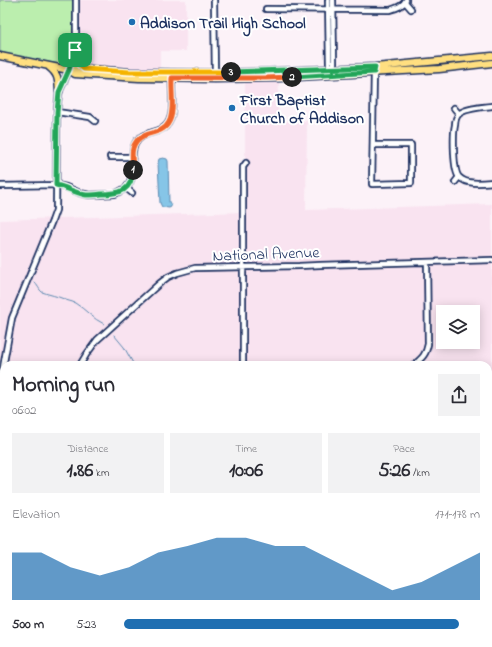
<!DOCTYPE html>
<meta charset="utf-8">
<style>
body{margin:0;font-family:"Indie Flower",sans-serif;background:#f2f2f3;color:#2b2b33;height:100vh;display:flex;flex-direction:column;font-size:15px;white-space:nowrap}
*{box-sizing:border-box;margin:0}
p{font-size:13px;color:#7c7c81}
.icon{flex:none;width:22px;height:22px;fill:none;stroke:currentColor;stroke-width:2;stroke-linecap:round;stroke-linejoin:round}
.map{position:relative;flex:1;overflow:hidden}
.drawer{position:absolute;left:0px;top:361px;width:492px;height:286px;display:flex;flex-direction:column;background:#fff;border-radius:12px 12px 0 0;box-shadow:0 2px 10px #0003}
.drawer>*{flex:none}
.tools{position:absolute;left:436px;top:305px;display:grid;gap:8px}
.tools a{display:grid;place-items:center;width:44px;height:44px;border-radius:0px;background:#fff;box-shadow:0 2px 10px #0003;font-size:20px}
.pin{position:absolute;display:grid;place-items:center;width:34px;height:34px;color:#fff;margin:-17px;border-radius:8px;box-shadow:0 2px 6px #0006}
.km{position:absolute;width:20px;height:20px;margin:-10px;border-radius:50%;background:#222;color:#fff;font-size:11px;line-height:20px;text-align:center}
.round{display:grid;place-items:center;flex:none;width:42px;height:42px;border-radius:0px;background:#f2f2f3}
.overview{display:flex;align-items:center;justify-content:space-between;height:68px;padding:0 12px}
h1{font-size:22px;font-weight:800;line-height:30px}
.figures{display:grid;grid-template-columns:repeat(3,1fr);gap:6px;height:68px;padding:4px 12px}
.figures div{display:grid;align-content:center;border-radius:0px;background:#f2f2f3;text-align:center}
.figures b{font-size:20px;font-weight:800}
.figures small{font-size:11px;font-weight:400}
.figures p{font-size:11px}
.chart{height:112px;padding:8px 12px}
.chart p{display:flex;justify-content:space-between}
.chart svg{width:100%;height:72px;margin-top:4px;fill:#1f6fb2;opacity:.7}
ul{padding:0 12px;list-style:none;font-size:13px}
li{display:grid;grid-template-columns:64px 48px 1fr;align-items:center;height:30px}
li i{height:10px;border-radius:5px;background:#1f6fb2}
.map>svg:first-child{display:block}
.built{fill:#f9e3f0;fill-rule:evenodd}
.green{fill:#bbeeae;stroke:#6b8e86}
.water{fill:#86c5e7;stroke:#5b89b0}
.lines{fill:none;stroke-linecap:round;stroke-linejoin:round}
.stream{stroke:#5b89b0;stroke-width:1}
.minor-casing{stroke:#1b2f5e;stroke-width:8}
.major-casing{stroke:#1b2f5e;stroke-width:9}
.minor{stroke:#fff;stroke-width:4.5}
.major{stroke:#ffdf80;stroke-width:6}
.split-1-casing{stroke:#fff;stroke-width:8}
.split-2-casing{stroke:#fff;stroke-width:8}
.split-3-casing{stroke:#fff;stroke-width:8}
.split-4-casing{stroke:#fff;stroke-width:8}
.split-1{stroke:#22a559;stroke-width:5}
.split-2{stroke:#f0652b;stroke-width:5}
.split-3{stroke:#22a559;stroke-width:5}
.split-4{stroke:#f5b400;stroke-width:5}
.poi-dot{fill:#1f6fb2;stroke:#fff;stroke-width:1.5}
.labels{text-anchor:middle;stroke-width:4;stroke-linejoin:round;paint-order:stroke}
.poi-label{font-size:16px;font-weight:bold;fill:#1b2f5e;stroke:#fff;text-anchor:start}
.street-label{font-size:16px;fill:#1b2f5e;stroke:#fff}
</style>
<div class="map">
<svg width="492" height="647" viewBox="0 0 492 647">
<rect width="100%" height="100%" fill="#fcf2f8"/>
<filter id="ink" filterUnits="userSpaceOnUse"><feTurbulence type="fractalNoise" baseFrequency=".025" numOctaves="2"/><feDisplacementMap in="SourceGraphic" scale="8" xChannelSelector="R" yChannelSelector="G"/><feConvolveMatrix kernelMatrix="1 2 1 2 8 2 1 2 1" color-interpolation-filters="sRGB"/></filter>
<g filter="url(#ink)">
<path class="built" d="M78,0H186V51H160V71L85,67L78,58Z
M245,79H279L278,121H307L306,210L492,204V373L488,377V365H4V594H0V220L245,212ZM443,312H473V342H443Z
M0,600H4V643H184V647H0Z
M256,643H440V647H256Z"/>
<path class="green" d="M0,0H73C73,12 74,54 66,62C64,64 63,64 60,64L24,58L0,52Z
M492,373V647H440V643H488V377Z
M184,643H256V647H184Z"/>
<path class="water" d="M163,158L167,159L168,161L169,202L171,205V207L169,208L162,207L160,203L158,163L159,159Z
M492,397V451L488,456V401Z"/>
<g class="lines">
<path class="stream" d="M34,282C38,285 39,290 42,292C50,295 57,296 64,299C67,301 71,301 75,303C85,309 93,319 104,324
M114,335L124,347L134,365
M488,518L492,523
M488,574L490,557L492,552"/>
<defs>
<path id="minor" d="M214,0L215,75
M328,0L329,64L332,69
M405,2L411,9
M266,9L390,10C397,8 403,6 406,0
M332,70L334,63L333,0
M492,106C484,107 465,108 459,114C456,117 455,121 455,125C453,134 453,171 459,177C467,185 482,183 492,182
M454,108L459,114
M57,112L90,117L95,121
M373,145H411V183L372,184L374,72L375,71
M110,157H132
M455,182L459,177
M0,186L56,185L66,187L80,193L89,195L115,194L126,188
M132,193L126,188C138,175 128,158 135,144C143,127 166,138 171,116C174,105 171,88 172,76
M80,365L86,355L97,340L160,283L168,277L177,273L195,268L299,266L320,265L492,260
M243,365V167L246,163
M414,365C422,358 426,355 428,344L427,262
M0,384L12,318L52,221L56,210L57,111L59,92L69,70L76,46V0
M488,582H492
M0,598H4
M127,643V647"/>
<path id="major" d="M75,49C75,59 76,63 84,69
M0,56L69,70L77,68L130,72L215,73L257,72L375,67L492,56
M49,67C59,75 58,80 59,92
M69,70L75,74L139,78L215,79L280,78L439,69L492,63"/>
</defs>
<use href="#minor" class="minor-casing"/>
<use href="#major" class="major-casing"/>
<use href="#minor" class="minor"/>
<use href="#major" class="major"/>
</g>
</g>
<g class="lines" filter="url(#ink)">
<defs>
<path id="split-1" d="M75,50L69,70L59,92L57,112L56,185C66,187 75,193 86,195C91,195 96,195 101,194C120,194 132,191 133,170"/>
<path id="split-2" d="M133,170C133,163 131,155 133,148C139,128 161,138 169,122C175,111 171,91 172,78H266L292,77"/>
<path id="split-3" d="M231,72L375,67L374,72L292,77"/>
<path id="split-4" d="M75,50C75,59 76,63 84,69L130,72H231"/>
</defs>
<use href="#split-1" class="split-1-casing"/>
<use href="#split-2" class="split-2-casing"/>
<use href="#split-3" class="split-3-casing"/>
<use href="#split-4" class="split-4-casing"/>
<use href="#split-1" class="split-1"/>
<use href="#split-2" class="split-2"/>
<use href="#split-3" class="split-3"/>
<use href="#split-4" class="split-4"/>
</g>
<g class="poi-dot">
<circle cx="132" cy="22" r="4"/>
<circle cx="232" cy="108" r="4"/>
</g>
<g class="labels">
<g class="poi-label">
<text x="140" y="28">Addison Trail High School</text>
<text x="240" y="105">First Baptist<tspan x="240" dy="18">Church of Addison</tspan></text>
</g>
<g class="street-label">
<text transform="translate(266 253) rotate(-2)" y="6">National Avenue</text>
</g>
</g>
</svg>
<div class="tools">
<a><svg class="icon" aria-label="layers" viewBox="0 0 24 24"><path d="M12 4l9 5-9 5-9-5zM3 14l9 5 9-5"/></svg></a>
</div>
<div class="pin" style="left:75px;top:50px;background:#1e9e55"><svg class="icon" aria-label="arrive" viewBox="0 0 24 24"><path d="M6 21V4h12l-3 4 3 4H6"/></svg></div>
<b class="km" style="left:133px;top:170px">1</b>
<b class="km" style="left:292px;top:77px">2</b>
<b class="km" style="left:231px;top:72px">3</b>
<section class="drawer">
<div class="overview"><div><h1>Morning run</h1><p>06:02</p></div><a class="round"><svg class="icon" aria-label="share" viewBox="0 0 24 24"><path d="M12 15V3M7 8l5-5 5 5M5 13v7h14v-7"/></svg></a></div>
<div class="figures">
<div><p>Distance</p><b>1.86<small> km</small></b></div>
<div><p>Time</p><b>10:06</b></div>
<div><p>Pace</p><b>5:26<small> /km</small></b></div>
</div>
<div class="chart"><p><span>Elevation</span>171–178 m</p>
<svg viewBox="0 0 160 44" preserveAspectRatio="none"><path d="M0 44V15L10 15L20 24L30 29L40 24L50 15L60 11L70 6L80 6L90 11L100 11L110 20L120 29L130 38L140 33L150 24L160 15V44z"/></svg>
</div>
<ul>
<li><b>500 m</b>5:23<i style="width:94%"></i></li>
</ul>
</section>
</div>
